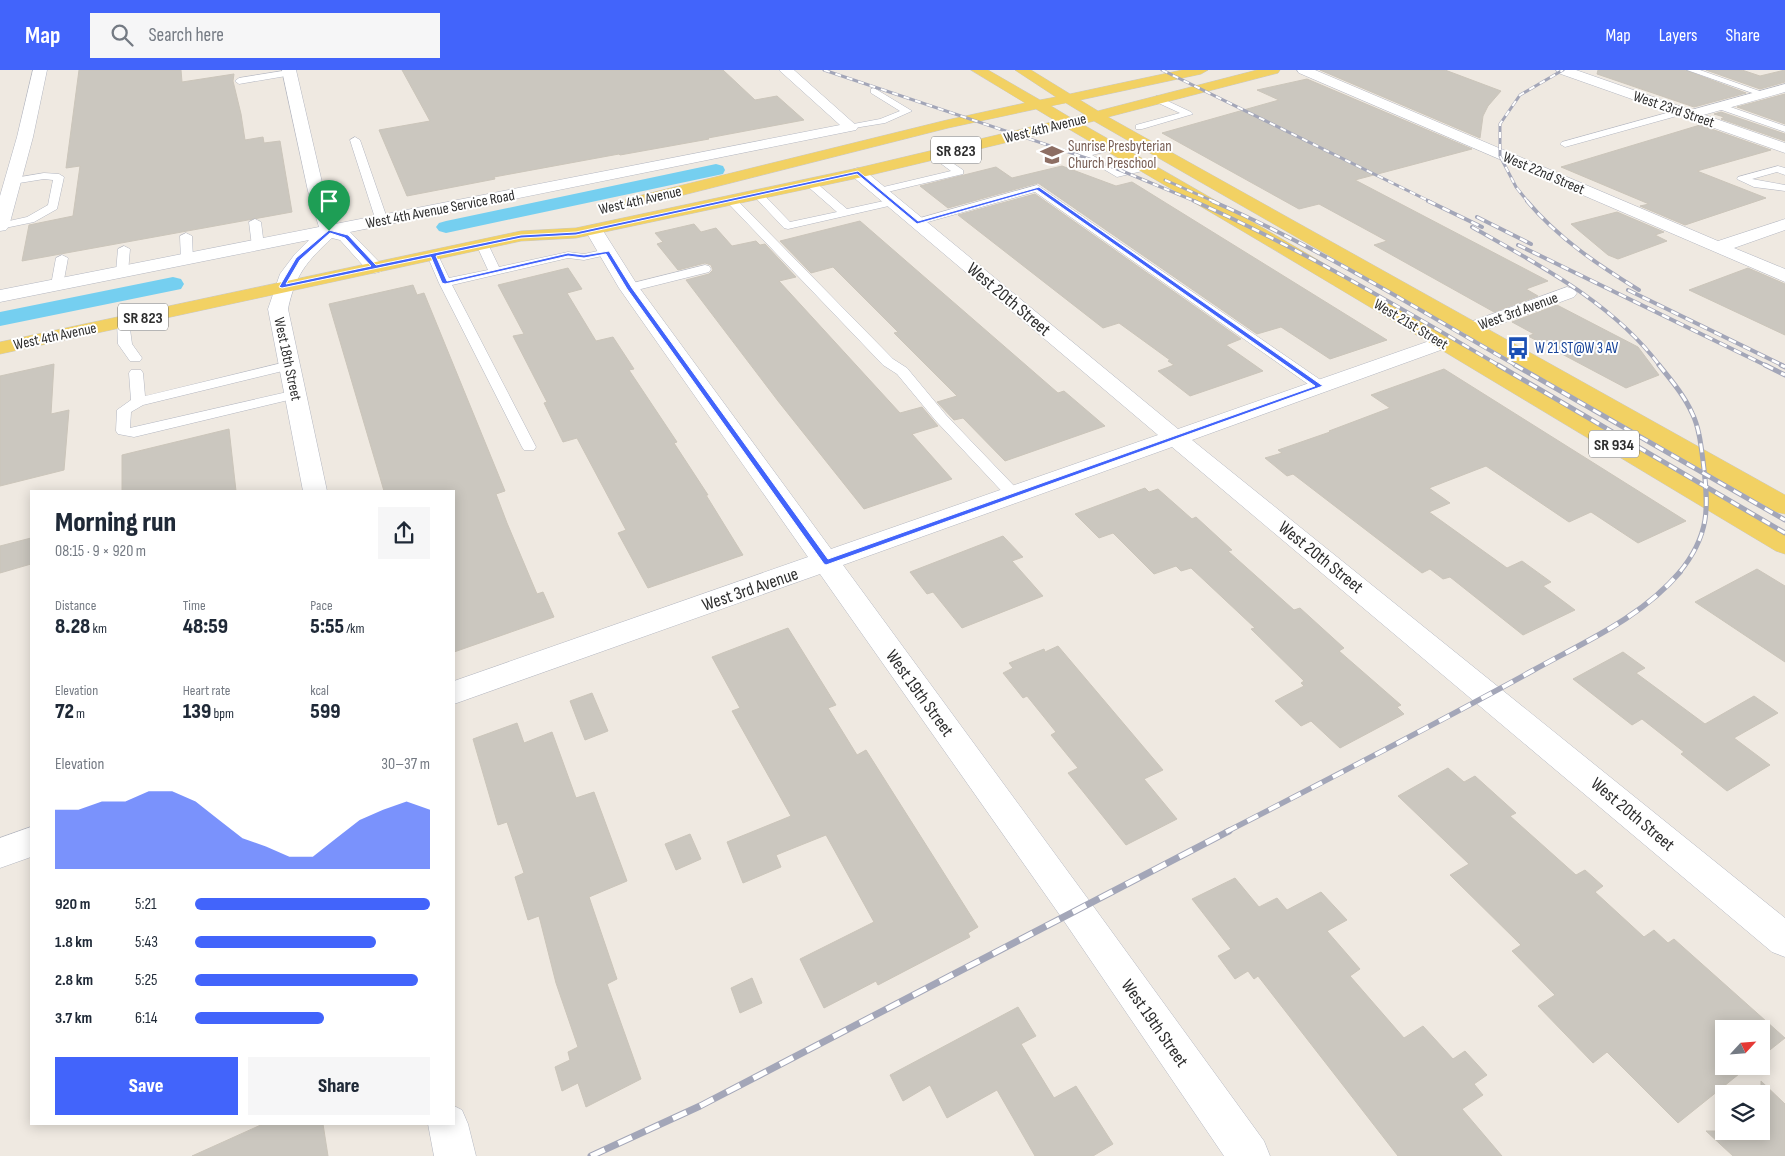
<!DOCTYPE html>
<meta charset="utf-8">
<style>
body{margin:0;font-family:"Sofia Sans Condensed",sans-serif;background:#f6f6f7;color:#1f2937;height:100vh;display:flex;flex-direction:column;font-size:19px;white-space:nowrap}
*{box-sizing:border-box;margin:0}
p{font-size:16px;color:#747a83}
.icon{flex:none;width:28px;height:28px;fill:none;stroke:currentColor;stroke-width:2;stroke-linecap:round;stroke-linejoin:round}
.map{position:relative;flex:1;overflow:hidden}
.sheet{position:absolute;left:30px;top:420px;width:425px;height:635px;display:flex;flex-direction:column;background:#fff;border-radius:0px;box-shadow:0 2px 12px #0003}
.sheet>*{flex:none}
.needle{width:32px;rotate:64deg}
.controls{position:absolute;left:1715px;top:950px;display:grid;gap:10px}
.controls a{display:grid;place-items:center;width:55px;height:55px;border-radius:0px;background:#fff;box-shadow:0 2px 12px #0003;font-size:25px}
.pin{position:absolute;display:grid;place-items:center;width:42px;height:42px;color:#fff;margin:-51px -21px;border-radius:50% 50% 50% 0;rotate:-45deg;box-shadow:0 0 5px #0007}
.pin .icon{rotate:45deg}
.round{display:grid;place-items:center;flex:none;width:52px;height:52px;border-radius:0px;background:#f6f6f7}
.summary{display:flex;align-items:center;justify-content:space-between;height:85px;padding:0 25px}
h1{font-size:28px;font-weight:800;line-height:38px}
.metrics{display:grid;grid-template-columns:repeat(3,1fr);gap:8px;height:85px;padding:5px 25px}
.metrics div{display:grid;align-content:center}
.metrics b{font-size:21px;font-weight:800}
.metrics small{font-size:14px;font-weight:400}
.metrics p{font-size:14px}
.chart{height:140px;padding:10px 25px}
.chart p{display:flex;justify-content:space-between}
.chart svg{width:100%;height:90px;margin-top:5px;fill:#4264fb;opacity:.7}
.cta{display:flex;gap:10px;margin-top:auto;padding:10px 25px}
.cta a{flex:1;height:58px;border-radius:0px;background:#4264fb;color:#fff;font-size:20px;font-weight:800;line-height:58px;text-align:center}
.cta a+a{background:#f6f6f7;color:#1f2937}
ul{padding:0 25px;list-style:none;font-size:16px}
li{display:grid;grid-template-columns:80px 60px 1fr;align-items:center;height:38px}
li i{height:12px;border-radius:6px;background:#4264fb}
header{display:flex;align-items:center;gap:30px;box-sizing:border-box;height:70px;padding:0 25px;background:#4264fb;color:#fff}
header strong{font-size:24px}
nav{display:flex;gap:28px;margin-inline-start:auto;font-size:18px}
.search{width:350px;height:45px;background:#f6f6f7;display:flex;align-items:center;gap:12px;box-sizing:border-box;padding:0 18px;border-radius:0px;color:#747a83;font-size:19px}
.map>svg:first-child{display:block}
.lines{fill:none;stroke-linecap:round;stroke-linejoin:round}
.canal{fill:#75cff0;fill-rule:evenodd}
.building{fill:#cbc7bf;stroke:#cbc5ba}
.service-casing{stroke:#b4b7c1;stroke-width:1}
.minor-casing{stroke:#b4b7c1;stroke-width:1}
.tertiary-casing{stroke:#b4b7c1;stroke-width:1}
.primary-casing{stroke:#c9c9c9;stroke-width:1}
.service{fill:#fff;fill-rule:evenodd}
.minor{fill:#fff;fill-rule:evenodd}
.tertiary{fill:#fff;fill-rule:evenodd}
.primary{fill:#f2d163;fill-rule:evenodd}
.rail-far4-casing{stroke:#a3a6b8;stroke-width:3}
.rail-far3-casing{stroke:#a3a6b8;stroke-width:4}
.rail-far2-casing{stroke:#a3a6b8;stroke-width:5}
.rail-far1-casing{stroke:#a3a6b8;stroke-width:5.5}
.rail-casing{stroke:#a3a6b8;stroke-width:7}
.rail-far4{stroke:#fff;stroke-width:2;stroke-dasharray:6;stroke-linecap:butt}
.rail-far3{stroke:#fff;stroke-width:2.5;stroke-dasharray:8;stroke-linecap:butt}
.rail-far2{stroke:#fff;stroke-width:3;stroke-dasharray:9;stroke-linecap:butt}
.rail-far1{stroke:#fff;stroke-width:4;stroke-dasharray:12;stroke-linecap:butt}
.rail{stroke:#fff;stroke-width:5;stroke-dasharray:15;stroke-linecap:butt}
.route{fill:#4264fb;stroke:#fff;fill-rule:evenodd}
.labels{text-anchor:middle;stroke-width:4;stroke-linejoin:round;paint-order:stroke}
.far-street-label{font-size:15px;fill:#2e2e2e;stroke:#fff}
.far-education-label{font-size:15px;fill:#785e54;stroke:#fff;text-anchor:start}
.far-transit-label{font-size:15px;fill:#164399;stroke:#fff;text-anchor:start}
.shield{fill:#fff;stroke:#6d6d6d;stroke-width:1}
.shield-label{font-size:16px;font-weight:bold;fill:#2e2e2e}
.street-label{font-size:18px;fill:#2e2e2e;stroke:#fff}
</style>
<header>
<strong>Map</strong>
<div class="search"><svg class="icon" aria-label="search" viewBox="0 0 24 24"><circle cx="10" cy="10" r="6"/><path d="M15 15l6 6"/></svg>Search here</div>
<nav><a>Map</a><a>Layers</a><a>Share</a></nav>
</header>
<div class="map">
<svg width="1785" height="1086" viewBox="0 0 1785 1086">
<rect width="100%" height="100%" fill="#efe9e1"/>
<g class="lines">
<path class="canal" d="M716,94L723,96L725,100L723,104L446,163L439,161L436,157L439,153L446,151Z
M173,207L181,209L184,214L181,219L0,256V242Z"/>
</g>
<path class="building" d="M79,0H181L182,12L234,4L233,11L241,44L245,70L263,67L264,73L280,71L292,142L22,191L29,155L73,146L80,96L66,98Z
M402,0H723L755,30L777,26L804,50L708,68L709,69L620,85L619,84L494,107L495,109L407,126L379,60L430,51Z
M1320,0H1445L1501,21L1488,36L1483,46L1480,68Z
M1598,0H1685L1746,23L1694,37L1597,4Z
M1706,0H1742L1760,6L1785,0V12L1760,19Z
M1307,9L1472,79L1355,110L1548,211L1526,219L1538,226L1494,242L1374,175L1387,171L1319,134L1299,139L1162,63L1279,30L1257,20Z
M1785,24V54L1737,37Z
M1721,42L1785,64V71L1721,49L1724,47L1714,44Z
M1700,55L1771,80L1697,101L1766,128L1685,155L1640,136L1649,134L1561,97Z
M1062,96L1116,116L1132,112L1387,270L1330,289L1281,257L1257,264L1038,113L948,138L920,116L996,97L1012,108Z
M1035,124L1241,269L1226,275L1263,301L1190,326L1158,301L1174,295L1168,291L1170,290L1119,253L1103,258L958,145Z
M1617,142L1664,162L1655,165L1667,171L1618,189L1608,185L1571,154Z
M860,151L1058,323L1064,321L1105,356L1005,391L963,348L954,350L937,332L957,326L894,263L898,262L833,197L811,203L780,171Z
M694,154L701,162L716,158L732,176L756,171L760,175L765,174L796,207L779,211L900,343L922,337L938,356L912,364L952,409L864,439L778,331L686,210L709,204L713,200L711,195L705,193L678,200L657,174L663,172L655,163Z
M568,198L582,219L567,223L596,271L613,267L634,299L629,300L677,372L674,373L708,425H706L743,485L648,518L618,463L626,460L577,368L563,372L544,333L547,332L513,266L524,264L498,215Z
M1748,198L1785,214V265L1689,220Z
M413,215L417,225L424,223L505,421L496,424L507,453L537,524L543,522L554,547L454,582V421H384L329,234Z
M1557,235L1638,277L1659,305L1626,318L1528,266L1534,264L1512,252Z
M54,294L51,344L69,340L64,400L0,416V306Z
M1444,299L1686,451L1638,473L1591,442L1569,452L1486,396L1429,418L1450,433L1429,442L1507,498L1522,491L1551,512L1543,516L1575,540L1523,565L1450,507L1443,509L1430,499L1422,503L1293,404L1287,406L1265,388L1282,383L1278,380L1330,362L1329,361L1390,338L1371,325Z
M229,359L236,421H122V385Z
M1145,418L1149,422L1158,419L1192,449L1196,447L1232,480L1228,481L1294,540L1300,538L1344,578L1339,581L1401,635L1397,637L1404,644L1340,678L1311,651L1301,656L1275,631L1304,616L1301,613L1304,611L1251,559L1255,558L1191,498L1181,501L1176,496L1154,504L1113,463L1099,468L1075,444Z
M1003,466L1023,487L1012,491L1043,526L962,558L933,522L927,524L910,502Z
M31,468V494L0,503V476Z
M1757,499L1785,516V592L1695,532Z
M788,558L836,635L828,638L857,685L866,680L978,857L968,863L970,867L878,915L876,911L824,938L800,889L874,852L826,765L776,785L781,797L743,813L727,772L791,746L732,641L740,638L712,587Z
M1058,576L1163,700L1144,709L1177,749L1126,775L1068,703L1078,698L1051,665L1056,662L1027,626L1023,628L1003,603L1013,598L1009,593L1044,579L1045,582Z
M1623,582L1645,598L1636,603L1705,654L1754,626L1778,643L1734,668L1770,695L1727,721L1681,684L1684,682L1642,649L1632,655L1573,609Z
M592,623L608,661L585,670L570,631Z
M517,653L524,673L552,662L576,728L594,722L627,811L589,827L617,909L607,914L641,1009L586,1037L578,1013L562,1021L555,997L570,990L568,982L578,977L556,913L539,846L528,850L515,807L524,803L507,752L498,755L473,669Z
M1448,698L1464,712L1475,706L1516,743L1510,746L1576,805L1585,800L1603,816L1595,822L1644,867L1654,860L1668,873L1674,869L1785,968L1761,987V959H1724V996H1749L1678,1053L1607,982L1593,993L1538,936L1555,925L1512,881L1521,875L1450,805L1469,794L1398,726Z
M690,764L701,789L676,800L665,774Z
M1235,808L1259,837L1277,828L1287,840L1321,822L1347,850L1327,861L1360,899L1350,906L1404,968L1423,956L1453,989L1465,981L1487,1005L1474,1014L1483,1025L1462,1039L1502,1086H1398L1258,906L1254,909L1248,901L1235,909L1218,886L1231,879L1192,829Z
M752,908L762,933L740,943L731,918Z
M1018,937L1036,966L1021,974L1054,1028L1076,1016L1113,1074L1093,1086H1035L997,1020L947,1048L930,1015L903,1031L890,1005Z
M1761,1011L1785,1034V1086H1733L1706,1061H1761Z
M263,1054H323L328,1086H192Z"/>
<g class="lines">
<defs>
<path id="service" d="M289,0L293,3L292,5L239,14L235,11L239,8Z
M1687,0H1700L1768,24L1767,26H1761Z
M874,18L912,41L885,53L848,59V55L880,49L900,41L871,23V19Z
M1157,26L1191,42L1193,44L1142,59H1136V55L1180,43L1154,31L1152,29Z
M1719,33L1785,56V62L1716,38V34Z
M1681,39L1684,40V44L1565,77L1560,74L1562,72Z
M355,67L360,70L388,151L386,153L382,154L376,151L350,70Z
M1113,74L1116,75V79L1092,85L1118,101L1147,94L1152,97L1151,99L1117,107L1078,84L1079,82Z
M936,82L963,100V104L879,124L874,121L875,119L951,101L932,87V83Z
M1778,96L1785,98V105L1777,102L1752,109L1785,115V121L1754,117L1737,109L1738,107Z
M44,103L59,104L64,107L57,139L34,152L0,159V153L27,147L48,135L53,110L44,109L13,114L9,113L8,111L9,109Z
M810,110L814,111L847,139L893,129L898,132L893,135L788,159L784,158L752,124L753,122H761L790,152L837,142L806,115L805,113L806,111Z
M1037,115L1325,313L1327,316L1325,319H1315L1035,122L917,155L911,152L913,150Z
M731,127L735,128L893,289L907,298L946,345L1019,421L1022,425L1019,429H1009L936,351L897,304L883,295L727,132L726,130L727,128Z
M255,149L261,152L264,176L258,179L252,176L249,152Z
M186,163L192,166L193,190L187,193L181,190L180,166Z
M482,171L488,174L499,197L568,182L584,184L607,179L613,182L611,184L584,190L568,188L452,215L536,377L534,380H524L522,377L439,213L427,185L433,182L437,183L449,208L488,200L476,174Z
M124,176L130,179L128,202L122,206L116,202L118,179Z
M62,185L68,188L63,215L57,219L51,215L56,188Z
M705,195L709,196L711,199L709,202L629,222L623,218L625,215Z
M123,248L129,252L132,274L142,288L140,291H130L118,274L117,252Z
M290,291L297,295L295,298L143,335L131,342L130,358L296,320L303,324L301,327L134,367L118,364L116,361L117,340L131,330L129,303L131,300H141L143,303L145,326Z"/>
<path id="minor" d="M33,0H47L33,67L9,156L6,160L0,161V126L17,67Z
M282,0H296L324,121L335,154L840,55L779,0H794L858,57L856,60L851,61L350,162L384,197L382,201L375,203L368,201L340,170L332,168C307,191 295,205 288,239L327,421H303L268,239L280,204L295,184L309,170L0,232V220L319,157L308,121Z
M1297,0H1315L1718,171L1785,149V160L1734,178L1785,199V212L1299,3Z
M1785,14V22L1689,49L1684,48L1682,45L1684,42Z
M858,98L864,100L1178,359L1435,269L1442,267L1449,269L1452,273L1449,277L1192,370L1785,848V887L1772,882L1172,377L843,495L1088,829L1264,1071L1270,1086H1224L1064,851L820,504L454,634V611L808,487L619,218L585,160L588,156L594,155L600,156L638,216L831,479L1158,365L852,106L850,103L852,100Z
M1567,217L1574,219L1577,223L1574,227L1476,263L1469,265L1462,263L1459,259L1462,255Z
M31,757V787L0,798V768Z
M454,1036L462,1040L468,1054L476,1086H434L428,1054H454Z"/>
<path id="tertiary" d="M1556,0H1576L1785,73V83L1558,3Z"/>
<path id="primary" d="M971,0H988L1040,30L1056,27L1015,0H1031L1070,24L1182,0H1208L1201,4L1080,30L1098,41L1257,0H1280L1278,3L1108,47L1785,425V444L1776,442L1094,51L1082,54C1318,188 1550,327 1785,464V484L1776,481C1540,340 1305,196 1067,58L858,108L576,168L521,171L0,284V272L521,161L576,158L858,98L1056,51L1036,39L948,58L632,138L626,137L624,133L626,129L947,50L1025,33ZM1066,33L1084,44L1071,48L1051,36Z"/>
</defs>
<use href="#service" class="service-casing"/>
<use href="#minor" class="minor-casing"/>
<use href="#tertiary" class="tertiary-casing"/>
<use href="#primary" class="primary-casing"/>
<use href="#service" class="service"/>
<use href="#minor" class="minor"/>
<use href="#tertiary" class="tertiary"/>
<use href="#primary" class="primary"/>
<defs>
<path id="rail-far4" d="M824,0L1110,96L1197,132
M1162,0L1431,132
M1165,110L1215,132
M1528,132L1516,117L1500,86V54L1520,25L1563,0"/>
<path id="rail-far3" d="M1194,131C1300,178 1400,238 1500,296
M1212,131C1318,177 1417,239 1517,296
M1428,131L1482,157
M1527,131C1558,168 1598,195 1639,220
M1477,147L1531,174
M1472,157C1539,195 1613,233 1660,296
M1518,175L1767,296
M1628,220L1784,296"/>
<path id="rail-far2" d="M1498,295L1785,463
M1515,295L1785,450
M1659,295C1671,310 1684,325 1692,343C1699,357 1701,375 1703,391C1709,438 1710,465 1679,503
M1765,295L1785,305
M1781,295L1785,297"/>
<path id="rail-far1" d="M1226,762C1329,709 1432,656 1532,601C1584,572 1641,548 1680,502"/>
<path id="rail" d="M591,1086L700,1036L1229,761"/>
</defs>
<use href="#rail-far4" class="rail-far4-casing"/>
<use href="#rail-far3" class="rail-far3-casing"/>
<use href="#rail-far2" class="rail-far2-casing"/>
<use href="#rail-far1" class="rail-far1-casing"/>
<use href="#rail" class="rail-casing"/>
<use href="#rail-far4" class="rail-far4"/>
<use href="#rail-far3" class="rail-far3"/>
<use href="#rail-far2" class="rail-far2"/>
<use href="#rail-far1" class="rail-far1"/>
<use href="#rail" class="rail"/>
</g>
<path class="route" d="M858,101L918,151L1039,117L1323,316L826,495L824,494L627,219L606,184L584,188L568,186L445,214L442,213L431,187L282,218L279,217L296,188L329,160L348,165L376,195L521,165L576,162ZM857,104L917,154L1037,120L1315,316L828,489L632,218L609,181L584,185L568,183L447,211L436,186L521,168L576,165ZM330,163L345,168L371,196L286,214L300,190Z"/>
<defs>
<symbol id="school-bare" viewBox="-9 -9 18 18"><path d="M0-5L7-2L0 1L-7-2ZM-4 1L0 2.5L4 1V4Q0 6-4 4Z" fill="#8d6e63" stroke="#fff" stroke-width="2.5" paint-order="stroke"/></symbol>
<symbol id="bus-bare" viewBox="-9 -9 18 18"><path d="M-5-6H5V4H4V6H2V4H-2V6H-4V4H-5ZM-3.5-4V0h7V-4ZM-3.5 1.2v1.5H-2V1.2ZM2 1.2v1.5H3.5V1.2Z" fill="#1a4fb4" stroke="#fff" stroke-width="2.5" paint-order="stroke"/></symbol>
</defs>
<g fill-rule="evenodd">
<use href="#school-bare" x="1036" y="69" width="32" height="32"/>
<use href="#bus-bare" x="1502" y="262" width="32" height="32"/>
</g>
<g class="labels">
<g class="far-street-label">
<text transform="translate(1674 39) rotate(19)" y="5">West 23rd Street</text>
<text transform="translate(1045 58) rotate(-14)" y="5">West 4th Avenue</text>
<text transform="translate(1544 103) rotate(23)" y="5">West 22nd Street</text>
<text transform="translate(640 130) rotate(-13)" y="5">West 4th Avenue</text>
<text transform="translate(440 139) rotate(-11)" y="5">West 4th Avenue Service Road</text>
<text transform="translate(1518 241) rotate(-20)" y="5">West 3rd Avenue</text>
<text transform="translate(1411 254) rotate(31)" y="5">West 21st Street</text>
<text transform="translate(55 266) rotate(-12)" y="5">West 4th Avenue</text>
<text transform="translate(288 289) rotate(78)" y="5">West 18th Street</text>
</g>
<g class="far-education-label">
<text x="1068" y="81">Sunrise Presbyterian<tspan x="1068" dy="17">Church Preschool</tspan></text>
</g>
<g class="far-transit-label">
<text x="1535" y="283">W 21 ST@W 3 AV</text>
</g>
<g class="shield">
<rect x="931" y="66.5" width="50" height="27" rx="4"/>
<rect x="118" y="233.5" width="50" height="27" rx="4"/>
<rect x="1589" y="360.5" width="50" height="27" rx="4"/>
</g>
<g class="shield-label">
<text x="956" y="86">SR 823</text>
<text x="143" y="253">SR 823</text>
<text x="1614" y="380">SR 934</text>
</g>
<g class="street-label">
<text transform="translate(1009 229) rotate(40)" y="6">West 20th Street</text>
<text transform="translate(1321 487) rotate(39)" y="6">West 20th Street</text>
<text transform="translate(750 519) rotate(-19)" y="6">West 3rd Avenue</text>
<text transform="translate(920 623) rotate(54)" y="6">West 19th Street</text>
<text transform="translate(1633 744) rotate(40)" y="6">West 20th Street</text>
<text transform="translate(1155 953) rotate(55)" y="6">West 19th Street</text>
</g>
</g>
</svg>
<div class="controls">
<a><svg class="needle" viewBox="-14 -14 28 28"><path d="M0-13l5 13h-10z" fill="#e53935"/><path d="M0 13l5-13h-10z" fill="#747a83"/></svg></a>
<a><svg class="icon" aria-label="layers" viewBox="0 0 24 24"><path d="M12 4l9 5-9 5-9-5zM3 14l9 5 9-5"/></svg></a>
</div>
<div class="pin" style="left:329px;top:161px;background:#1e9e55"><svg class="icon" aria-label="arrive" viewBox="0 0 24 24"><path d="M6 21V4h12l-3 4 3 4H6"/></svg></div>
<section class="sheet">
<div class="summary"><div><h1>Morning run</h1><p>08:15 · 9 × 920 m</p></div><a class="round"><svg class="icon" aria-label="share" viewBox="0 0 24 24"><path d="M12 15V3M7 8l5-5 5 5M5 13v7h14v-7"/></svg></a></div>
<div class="metrics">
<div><p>Distance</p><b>8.28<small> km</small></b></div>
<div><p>Time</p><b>48:59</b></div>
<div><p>Pace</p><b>5:55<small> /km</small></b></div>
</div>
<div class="metrics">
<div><p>Elevation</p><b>72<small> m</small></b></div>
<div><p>Heart rate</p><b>139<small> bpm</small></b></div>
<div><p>kcal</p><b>599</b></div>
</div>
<div class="chart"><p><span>Elevation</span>30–37 m</p>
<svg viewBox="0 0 160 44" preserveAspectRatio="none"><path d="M0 44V15L10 15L20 11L30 11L40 6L50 6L60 11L70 20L80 29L90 33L100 38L110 38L120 29L130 20L140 15L150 11L160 15V44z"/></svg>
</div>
<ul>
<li><b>920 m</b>5:21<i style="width:100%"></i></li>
<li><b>1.8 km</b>5:43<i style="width:77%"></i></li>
<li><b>2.8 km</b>5:25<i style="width:95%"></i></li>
<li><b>3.7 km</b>6:14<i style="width:55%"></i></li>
</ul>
<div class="cta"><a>Save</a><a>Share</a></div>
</section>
</div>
